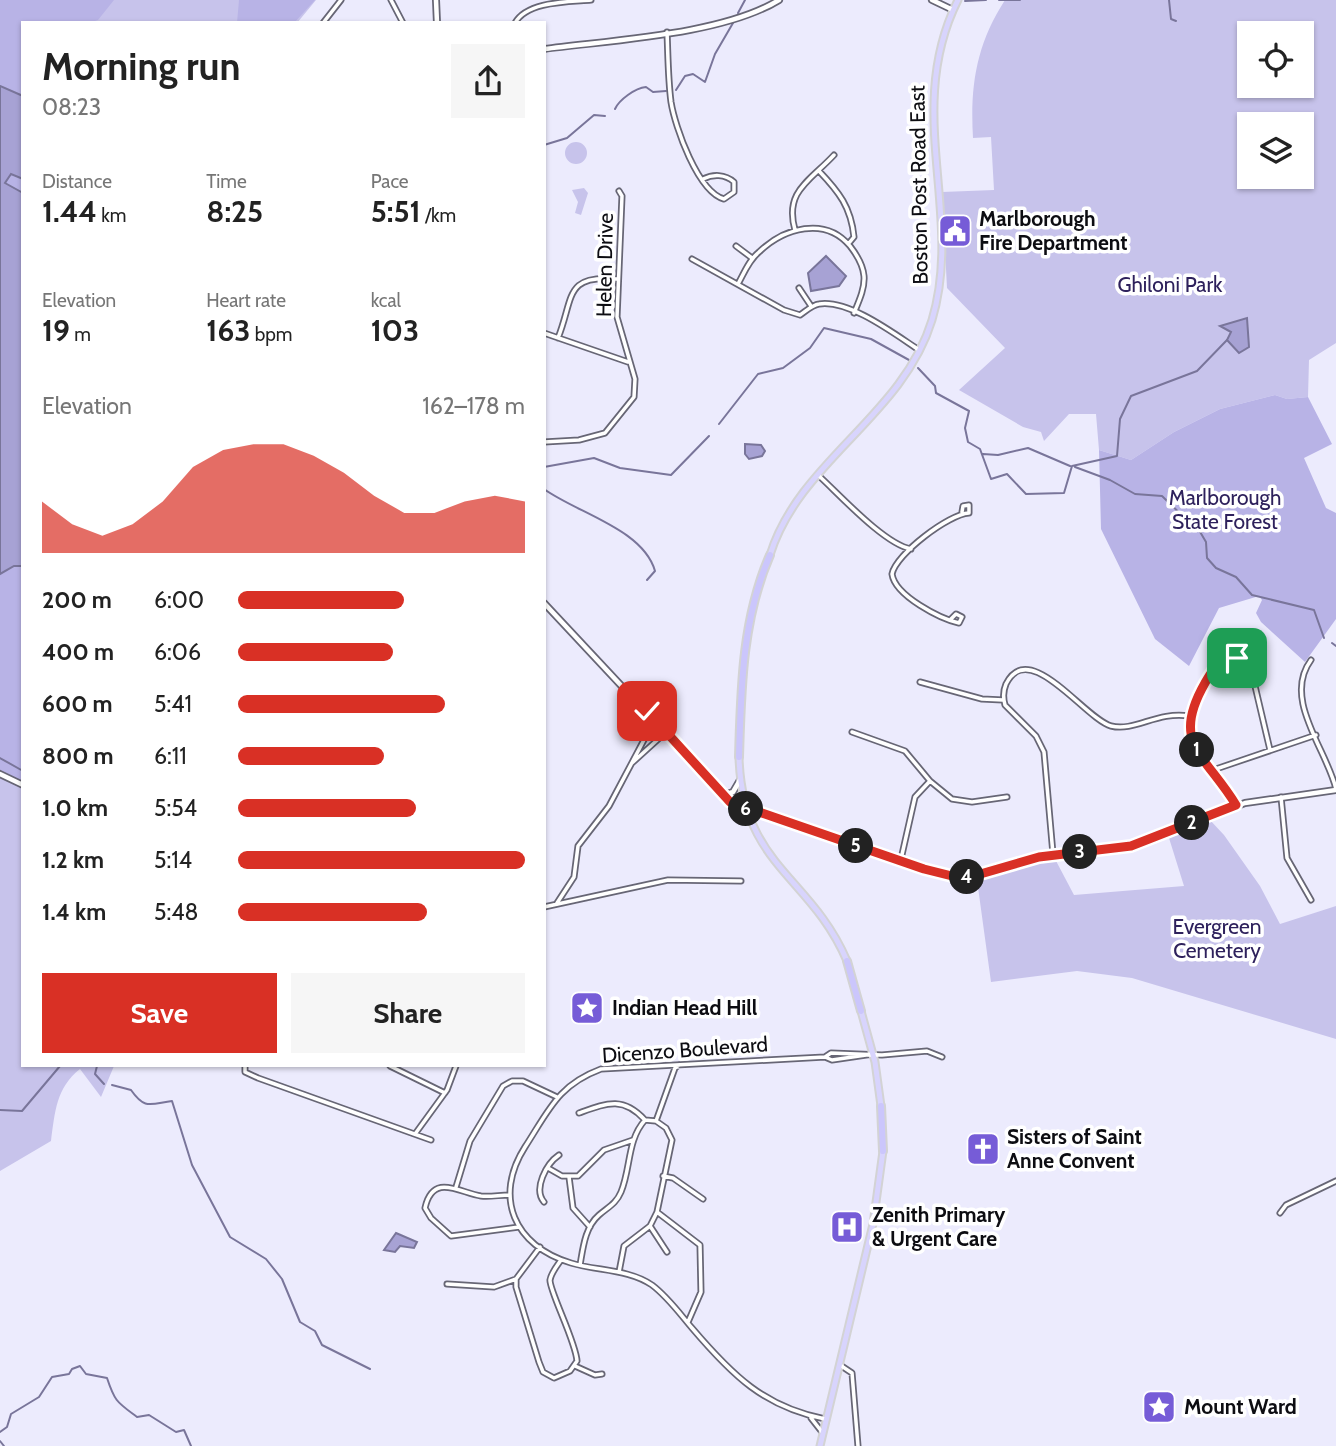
<!DOCTYPE html>
<meta charset="utf-8">
<style>
body{margin:0;font-family:Cabin,sans-serif;background:#f6f6f6;color:#222;height:100vh;display:flex;flex-direction:column;font-size:26px;white-space:nowrap}
*{box-sizing:border-box;margin:0}
p{font-size:23px;color:#767676}
.icon{flex:none;width:38px;height:38px;fill:none;stroke:currentColor;stroke-width:2;stroke-linecap:round;stroke-linejoin:round}
.map{position:relative;flex:1;overflow:hidden}
.side{position:absolute;left:21px;top:21px;width:525px;height:1046px;display:flex;flex-direction:column;background:#fff;border-radius:0px;box-shadow:0 2px 5px #0004}
.side>*{flex:none}
.controls{position:absolute;left:1237px;top:21px;display:grid;gap:14px}
.controls a{display:grid;place-items:center;width:77px;height:77px;border-radius:0px;background:#fff;box-shadow:0 2px 5px #0004;font-size:35px}
.pin{position:absolute;display:grid;place-items:center;width:60px;height:60px;color:#fff;margin:-30px;border-radius:14px;box-shadow:0 4px 10px #0006}
.km{position:absolute;width:35px;height:35px;margin:-18px;border-radius:50%;background:#222;color:#fff;font-size:19px;line-height:35px;text-align:center}
.round{display:grid;place-items:center;flex:none;width:74px;height:74px;border-radius:0px;background:#f6f6f6}
.overview{display:flex;align-items:center;justify-content:space-between;height:119px;padding:0 21px}
h1{font-size:38px;font-weight:700;line-height:52px}
.figures{display:grid;grid-template-columns:repeat(3,1fr);gap:10px;height:119px;padding:7px 21px}
.figures div{display:grid;align-content:center}
.figures b{font-size:30px;font-weight:700}
.figures small{font-size:19px;font-weight:400}
.figures p{font-size:19px}
.chart{height:196px;padding:14px 21px}
.chart p{display:flex;justify-content:space-between}
.chart svg{width:100%;height:126px;margin-top:7px;fill:#d93025;opacity:.7}
.action{display:flex;gap:14px;margin-top:auto;padding:14px 21px}
.action a{flex:1;height:80px;border-radius:0px;background:#d93025;color:#fff;font-size:28px;font-weight:700;line-height:80px;text-align:center}
.action a+a{background:#f6f6f6;color:#222}
ul{padding:0 21px;list-style:none;font-size:23px}
li{display:grid;grid-template-columns:112px 84px 1fr;align-items:center;height:52px}
li i{height:18px;border-radius:9px;background:#d93025}
.map>svg:first-child{display:block}
.green{fill:#c7c3eb;fill-rule:evenodd}
.forest{fill:#b8b3e6}
.water{fill:#a7a2d4;stroke:#79759a;stroke-width:2}
.lines{fill:none;stroke-linecap:round;stroke-linejoin:round}
.stream{stroke:#79759a;stroke-width:2}
.minor-casing{stroke:#676675;stroke-width:7}
.tertiary-casing{stroke:#676675;stroke-width:8}
.primary-casing{stroke:#d3d3d4;stroke-width:9}
.trunk-casing{stroke:#d3d3d4;stroke-width:10}
.minor{stroke:#fff;stroke-width:3.5}
.tertiary{stroke:#fff;stroke-width:4.5}
.primary{stroke:#d8d4fd;stroke-width:5}
.trunk{stroke:#cbc6fc;stroke-width:6}
.route-casing{stroke:#fff;stroke-width:14}
.route{stroke:#d93025;stroke-width:9}
.labels{text-anchor:middle;stroke-width:7;stroke-linejoin:round;paint-order:stroke}
.street-label{font-size:21px;fill:#0d0d12;stroke:#fff}
.poi-label{font-size:21px;font-weight:bold;fill:#0d0d12;stroke:#fff;text-anchor:start}
.park-label{font-size:21px;fill:#2e215c;stroke:#fff}
</style>
<div class="map">
<svg width="1336" height="1446" viewBox="0 0 1336 1446">
<rect width="100%" height="100%" fill="#ecebfd"/>
<path class="green" d="M0,0H316L297,23H23V1066H114L101,1097L80,1069C56,1088 55,1112 51,1141L0,1171Z
M1005,0H1336V343L1309,360L1308,397L1287,399L1275,395L1220,409L1174,432L1131,460L1099,450L1096,414H1069L1044,441L1041,432L1023,427L959,390L1005,348L947,288L942,192L994,190L991,137L973,138C970,86 976,45 1005,0ZM1250,33H1302V86H1250ZM1250,124H1302V177H1250Z
M565 153a11 11 0 1 1 22 0a11 11 0 1 1-22 0Z
M584,188L588,193L581,215L575,213L578,202L572,190Z
M1209,819L1224,835L1260,886L1280,924L1336,906V1039L1132,978L1077,971L991,982L977,880L1055,859L1074,895L1184,886L1169,838Z"/>
<path class="forest" d="M0,0H114L98,20L89,23H23V96L0,86Z
M239,0H315L294,23H237Z
M11,174L23,179V193L5,183Z
M1275,395L1287,399L1308,397L1332,444L1304,458L1326,508L1336,513V619L1305,662L1261,622L1256,613L1262,600L1259,596L1219,608L1189,666L1155,639L1101,529L1099,450L1131,460L1174,432L1220,409Z
M14,566H23V782L0,772V574Z"/>
<path class="water" d="M0,86L23,96V179L11,174L5,183L23,193V566H14L0,574Z
M826,256L846,276L839,286L811,291L808,273Z
M1247,318L1249,347L1239,353L1227,340L1231,332L1220,326Z
M745,444L761,445L765,451L762,456L749,459L745,454Z
M396,1233L417,1242L414,1248L400,1246L395,1252L384,1250Z"/>
<g class="lines">
<path class="stream" d="M999,0H1020
M1169,0L1171,19L1176,21
M965,1L986,0
M738,13L745,0
M676,90L685,76L693,74L705,82L715,54L733,23
M615,109C619,100 635,88 646,87L653,92L666,91
M544,145L567,138L594,115L605,116
M918,368L935,386L936,393L969,411L965,428L968,442L980,449L991,479L1007,474L1026,494L1064,493L1072,466L1117,456L1120,419L1131,396L1197,371L1227,340
M719,424L758,374L783,368L810,348L824,328L871,339L909,360
M983,454L998,455L1028,448L1070,466
M544,467L594,458L620,468L671,475L709,436
M1075,467L1110,480L1135,494L1162,496L1192,525H1196L1206,542L1207,558L1216,568L1236,577L1252,595L1314,610L1324,638
M544,489C577,513 643,529 655,571L647,580
M1332,643L1336,646
M0,758L23,771
M97,1066L95,1074L104,1084
M112,1085L131,1090C145,1110 150,1104 172,1101L192,1165L230,1237L266,1259L282,1279L300,1322L315,1331L322,1345L370,1369
M0,1110L22,1111L60,1066
M0,1432L7,1427L11,1414L39,1397L52,1377L69,1374L72,1369L80,1366L86,1374L107,1378C115,1402 117,1402 137,1417L149,1415L176,1432L184,1430L191,1446
M0,1441L4,1446"/>
<defs>
<path id="minor" d="M391,0L403,23
M323,23L341,0
M515,23C527,1 569,2 591,0
M667,32C668,55 668,79 671,102C675,127 698,192 724,199L734,192V182C725,174 713,174 703,179
M819,171C839,192 851,207 854,237L849,243
M795,230C784,191 810,181 834,155
M736,246L752,258
M692,259L784,310L800,315C806,311 812,305 819,304C849,299 896,335 919,350
M738,284C744,273 749,260 759,252C784,228 825,216 850,246C857,255 863,265 864,276C865,288 859,301 854,313
M799,288L811,306
M544,333L628,362
M558,338C574,298 564,274 617,279
M544,442L579,440L605,433L634,397L635,379L617,317L622,196L619,191
M818,475C839,494 884,544 911,549
M951,619L956,614L962,617L959,623C941,619 895,596 892,574C896,554 949,514 969,513V505L963,506L962,512
M1311,660C1282,699 1327,750 1336,789
M920,682L982,699L1003,700
M852,732L905,751L930,781L952,799L972,802L1007,797
M632,763L665,733
M1213,770L1316,735
M1281,797L1287,858L1311,900
M1236,805C1200,746 1162,729 1220,662C1233,657 1242,657 1251,669L1270,750
M1053,854L1044,752L1036,736L1005,705C1003,698 1003,691 1006,684C1029,637 1085,719 1111,726C1135,732 1157,711 1189,716
M901,859L915,797L930,781
M557,903L574,877L578,846L609,806L654,721
M544,907L668,880L741,881
M825,1057L831,1053L882,1055L927,1051L942,1057
M245,1066V1072L258,1078L431,1140
M390,1066L445,1093
M579,1113C607,1103 623,1096 645,1120
M415,1134L447,1090L456,1066
M548,1168L562,1176H578L604,1150L633,1140
M663,1176L673,1178L703,1199
M569,1177L573,1208L590,1227
M456,1187L470,1141L503,1086L512,1081H523L557,1097
M509,1195C500,1195 490,1197 481,1196C460,1193 433,1172 425,1208L431,1218L451,1236L519,1227
M544,1202C533,1189 546,1164 559,1155
M657,1212L700,1245L701,1292L688,1322
M1280,1213L1286,1205L1336,1181
M650,1226L667,1252
M540,1247L516,1279V1287L539,1362L543,1372L554,1378L570,1371L577,1361C576,1342 549,1290 550,1280C551,1273 557,1266 561,1260
M580,1265C583,1248 585,1227 599,1215C608,1207 616,1204 621,1192C631,1168 627,1140 645,1120L656,1121
M619,1272L624,1246L650,1226L657,1212L672,1140L666,1128L656,1121L675,1068L679,1065
M447,1284L494,1287L516,1279
M840,1365L852,1373L858,1446
M575,1366L595,1375L602,1374
M811,1418L822,1432
M825,1419C764,1407 732,1375 692,1328C680,1314 668,1297 652,1285C629,1269 597,1271 571,1263C514,1246 493,1197 525,1147C549,1110 558,1085 601,1069L825,1057L832,1060L873,1054"/>
<path id="tertiary" d="M436,0L437,23
M932,0L953,10
M544,49C611,40 722,35 779,0
M544,603L730,802L952,876L978,875L1049,855L1131,846L1245,803L1336,790
M0,774L23,785
M724,795L733,792L740,780"/>
<path id="primary" d="M770,555C799,461 903,416 932,320C964,214 903,110 958,0
M739,757C742,866 811,876 847,961
M861,1011L875,1062L881,1106
M820,1446L873,1224L883,1151"/>
<path id="trunk" d="M739,757C741,689 742,619 770,555
M847,961L861,1011
M881,1106L883,1151"/>
</defs>
<use href="#minor" class="minor-casing"/>
<use href="#tertiary" class="tertiary-casing"/>
<use href="#primary" class="primary-casing"/>
<use href="#trunk" class="trunk-casing"/>
<use href="#minor" class="minor"/>
<use href="#tertiary" class="tertiary"/>
<use href="#primary" class="primary"/>
<use href="#trunk" class="trunk"/>
</g>
<g class="lines">
<defs>
<path id="route" d="M647,711L730,802L924,869L952,876L970,877L1039,857L1131,846L1236,805C1205,754 1170,744 1205,683C1213,669 1219,658 1237,658"/>
</defs>
<use href="#route" class="route-casing"/>
<use href="#route" class="route"/>
</g>
<defs>
<symbol id="civic-square" viewBox="-11 -11 22 22"><rect x="-9" y="-9" width="18" height="18" rx="4" fill="#765cd7" stroke="#fff"/><path d="M-.6-6.5H3V-4.5H.6V-3L4-1V1h2V6H-6V1h2V-1L-.6-3ZM-1.2 2.5V6h2.4V2.5Z" fill="#fff"/></symbol>
<symbol id="sight-square" viewBox="-11 -11 22 22"><rect x="-9" y="-9" width="18" height="18" rx="4" fill="#765cd7" stroke="#fff"/><path d="M0-6L1.8-2.2L6-1.7L2.9 1.2L3.7 5.4L0 3.3L-3.7 5.4L-2.9 1.2L-6-1.7L-1.8-2.2Z" fill="#fff"/></symbol>
<symbol id="church-square" viewBox="-11 -11 22 22"><rect x="-9" y="-9" width="18" height="18" rx="4" fill="#765cd7" stroke="#fff"/><path d="M-1.2-6h2.4v3.5h3.3v2.4h-3.3V6h-2.4V-.1h-3.3v-2.4h3.3Z" fill="#fff"/></symbol>
<symbol id="hospital-square" viewBox="-11 -11 22 22"><rect x="-9" y="-9" width="18" height="18" rx="4" fill="#765cd7" stroke="#fff"/><path d="M-5-5h3v3.5h4V-5h3V5h-3V1.5h-4V5h-3Z" fill="#fff"/></symbol>
</defs>
<g fill-rule="evenodd">
<use href="#civic-square" x="936" y="212" width="38" height="38"/>
<use href="#sight-square" x="568" y="989" width="38" height="38"/>
<use href="#church-square" x="964" y="1130" width="38" height="38"/>
<use href="#hospital-square" x="828" y="1208" width="38" height="38"/>
<use href="#sight-square" x="1140" y="1388" width="38" height="38"/>
</g>
<g class="labels">
<g class="street-label">
<text transform="translate(919 185) rotate(-91)" y="7">Boston Post Road East</text>
<text transform="translate(605 265) rotate(-89)" y="7">Helen Drive</text>
<text transform="translate(685 1050) rotate(-4)" y="7">Dicenzo Boulevard</text>
</g>
<g class="poi-label">
<text x="979" y="226">Marlborough<tspan x="979" dy="24">Fire Department</tspan></text>
<text x="612" y="1015">Indian Head Hill</text>
<text x="1007" y="1144">Sisters of Saint<tspan x="1007" dy="24">Anne Convent</tspan></text>
<text x="872" y="1222">Zenith Primary<tspan x="872" dy="24">&amp; Urgent Care</tspan></text>
<text x="1184" y="1414">Mount Ward</text>
</g>
<g class="park-label">
<text x="1170" y="292">Ghiloni Park</text>
<text x="1225" y="505">Marlborough<tspan x="1225" dy="24">State Forest</tspan></text>
<text x="1217" y="934">Evergreen<tspan x="1217" dy="24">Cemetery</tspan></text>
</g>
</g>
</svg>
<div class="controls">
<a><svg class="icon" aria-label="locate" viewBox="0 0 24 24"><circle cx="12" cy="12" r="6"/><path d="M12 2v4M12 18v4M2 12h4M18 12h4"/></svg></a>
<a><svg class="icon" aria-label="layers" viewBox="0 0 24 24"><path d="M12 4l9 5-9 5-9-5zM3 14l9 5 9-5"/></svg></a>
</div>
<div class="pin" style="left:1237px;top:658px;background:#1e9e55"><svg class="icon" aria-label="arrive" viewBox="0 0 24 24"><path d="M6 21V4h12l-3 4 3 4H6"/></svg></div>
<div class="pin" style="left:647px;top:711px;background:#d93025"><svg class="icon" aria-label="check" viewBox="0 0 24 24"><path d="M5 12l5 5 9-10"/></svg></div>
<b class="km" style="left:1197px;top:750px">1</b>
<b class="km" style="left:1192px;top:823px">2</b>
<b class="km" style="left:1080px;top:852px">3</b>
<b class="km" style="left:967px;top:877px">4</b>
<b class="km" style="left:856px;top:846px">5</b>
<b class="km" style="left:746px;top:809px">6</b>
<section class="side">
<div class="overview"><div><h1>Morning run</h1><p>08:23</p></div><a class="round"><svg class="icon" aria-label="share" viewBox="0 0 24 24"><path d="M12 15V3M7 8l5-5 5 5M5 13v7h14v-7"/></svg></a></div>
<div class="figures">
<div><p>Distance</p><b>1.44<small> km</small></b></div>
<div><p>Time</p><b>8:25</b></div>
<div><p>Pace</p><b>5:51<small> /km</small></b></div>
</div>
<div class="figures">
<div><p>Elevation</p><b>19<small> m</small></b></div>
<div><p>Heart rate</p><b>163<small> bpm</small></b></div>
<div><p>kcal</p><b>103</b></div>
</div>
<div class="chart"><p><span>Elevation</span>162–178 m</p>
<svg viewBox="0 0 160 44" preserveAspectRatio="none"><path d="M0 44V26L10 34L20 38L30 34L40 26L50 14L60 8L70 6L80 6L90 10L100 16L110 24L120 30L130 30L140 26L150 24L160 26V44z"/></svg>
</div>
<ul>
<li><b>200 m</b>6:00<i style="width:58%"></i></li>
<li><b>400 m</b>6:06<i style="width:54%"></i></li>
<li><b>600 m</b>5:41<i style="width:72%"></i></li>
<li><b>800 m</b>6:11<i style="width:51%"></i></li>
<li><b>1.0 km</b>5:54<i style="width:62%"></i></li>
<li><b>1.2 km</b>5:14<i style="width:100%"></i></li>
<li><b>1.4 km</b>5:48<i style="width:66%"></i></li>
</ul>
<div class="action"><a>Save</a><a>Share</a></div>
</section>
</div>
